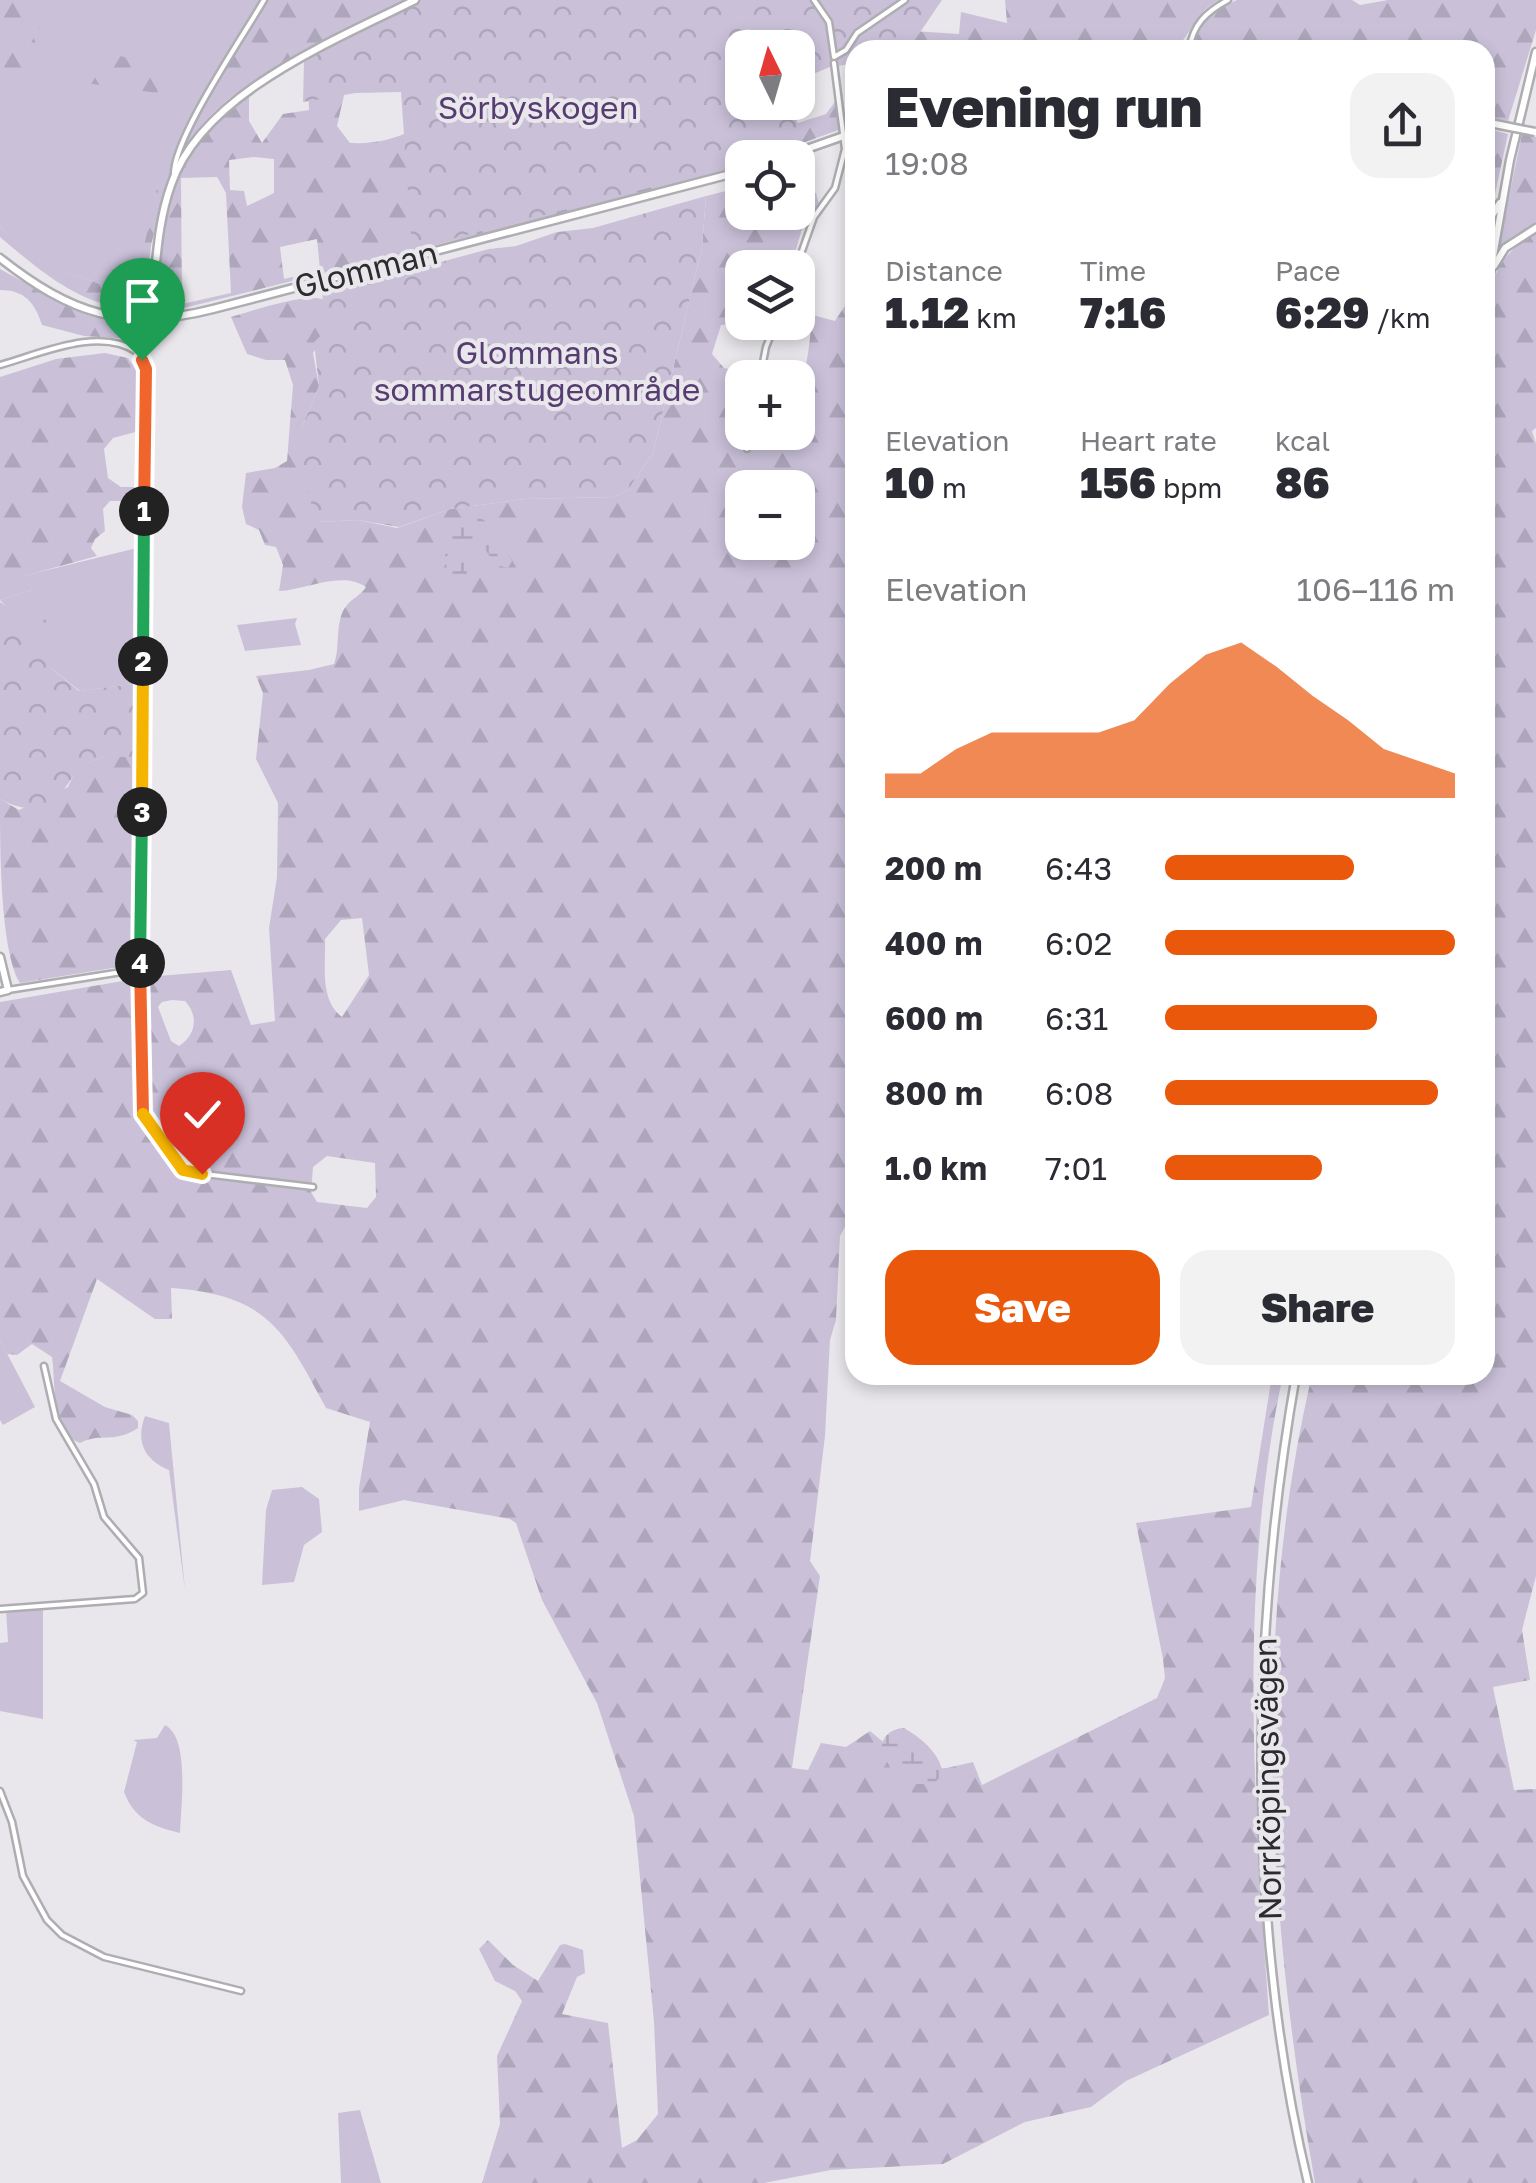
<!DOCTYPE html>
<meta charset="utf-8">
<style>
body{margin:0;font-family:"Golos Text",sans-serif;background:#f2f2f3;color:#2b2b33;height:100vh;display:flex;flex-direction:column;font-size:38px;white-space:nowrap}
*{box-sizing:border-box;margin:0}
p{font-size:32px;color:#7c7c81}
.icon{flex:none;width:55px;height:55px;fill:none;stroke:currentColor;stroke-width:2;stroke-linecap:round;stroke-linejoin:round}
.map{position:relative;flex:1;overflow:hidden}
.details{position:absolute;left:845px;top:40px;width:650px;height:1345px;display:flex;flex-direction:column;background:#fff;border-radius:30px;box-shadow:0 5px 15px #0003}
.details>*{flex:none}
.needle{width:65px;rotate:355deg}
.controls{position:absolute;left:725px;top:30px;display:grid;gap:20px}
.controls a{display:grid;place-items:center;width:90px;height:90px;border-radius:20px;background:#fff;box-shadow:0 5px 15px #0003;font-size:50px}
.pin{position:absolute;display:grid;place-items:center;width:85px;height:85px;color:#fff;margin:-102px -42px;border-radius:50% 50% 50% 0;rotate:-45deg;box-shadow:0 0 10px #0007}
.pin .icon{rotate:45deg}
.km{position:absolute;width:50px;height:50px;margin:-25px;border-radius:50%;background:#222;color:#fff;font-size:28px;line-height:50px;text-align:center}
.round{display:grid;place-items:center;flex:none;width:105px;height:105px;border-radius:30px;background:#f2f2f3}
.head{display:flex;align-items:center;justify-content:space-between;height:170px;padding:0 40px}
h1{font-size:55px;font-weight:800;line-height:75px}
.metrics{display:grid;grid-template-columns:repeat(3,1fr);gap:15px;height:170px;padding:10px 40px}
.metrics div{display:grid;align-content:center}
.metrics b{font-size:42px;font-weight:800}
.metrics small{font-size:28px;font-weight:400}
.metrics p{font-size:28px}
.chart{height:280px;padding:20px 40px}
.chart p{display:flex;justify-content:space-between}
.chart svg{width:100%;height:180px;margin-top:10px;fill:#ea580c;opacity:.7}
.primary-button{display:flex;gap:20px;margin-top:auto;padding:20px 40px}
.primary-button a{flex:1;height:115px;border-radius:30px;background:#ea580c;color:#fff;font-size:40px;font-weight:800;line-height:115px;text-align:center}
.primary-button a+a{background:#f2f2f3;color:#2b2b33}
ul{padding:0 40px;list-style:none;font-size:32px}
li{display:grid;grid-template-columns:160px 120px 1fr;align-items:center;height:75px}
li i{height:25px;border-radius:12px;background:#ea580c}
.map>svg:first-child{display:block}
.green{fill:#cac1d9}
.forest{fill:url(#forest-firs);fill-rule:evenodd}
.wetland{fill:url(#wetland-marsh)}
.park{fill:url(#park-crowns)}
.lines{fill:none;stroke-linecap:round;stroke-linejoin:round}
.street-casing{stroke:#aeadb1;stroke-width:9}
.secondary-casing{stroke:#aeadb1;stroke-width:11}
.street{stroke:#fff;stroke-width:4}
.secondary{stroke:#fff;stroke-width:6}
.secondary-bridge-casing{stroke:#aeadb1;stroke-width:11;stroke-linecap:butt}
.secondary-bridge{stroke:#fff;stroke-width:6}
.split-1-casing{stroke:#fff;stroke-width:20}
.split-2-casing{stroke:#fff;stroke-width:20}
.split-3-casing{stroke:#fff;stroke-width:20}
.split-4-casing{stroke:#fff;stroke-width:20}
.split-5-casing{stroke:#fff;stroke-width:20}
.split-6-casing{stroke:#fff;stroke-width:20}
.split-1{stroke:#f0652b;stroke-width:12}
.split-2{stroke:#22a559;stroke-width:12}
.split-3{stroke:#f5b400;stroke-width:12}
.split-4{stroke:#22a559;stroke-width:12}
.split-5{stroke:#f0652b;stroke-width:12}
.split-6{stroke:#f5b400;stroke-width:12}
.labels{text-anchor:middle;stroke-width:8;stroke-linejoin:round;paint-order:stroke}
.park-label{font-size:32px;fill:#553d71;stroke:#e9e7ec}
.street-label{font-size:32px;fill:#2c2b2d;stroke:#e9e7ec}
</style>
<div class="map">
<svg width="1536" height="2183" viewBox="0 0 1536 2183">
<defs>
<pattern id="forest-firs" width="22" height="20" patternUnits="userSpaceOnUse" patternTransform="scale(2.5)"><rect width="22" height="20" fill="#cac1d9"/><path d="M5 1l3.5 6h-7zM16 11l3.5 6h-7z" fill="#aea6bb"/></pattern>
<pattern id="wetland-marsh" width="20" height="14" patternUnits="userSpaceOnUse" patternTransform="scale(2.5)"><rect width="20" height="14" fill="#cac1d9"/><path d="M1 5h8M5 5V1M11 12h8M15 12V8" fill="none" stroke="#aea6bb"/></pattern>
<pattern id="park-crowns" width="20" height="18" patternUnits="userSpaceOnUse" patternTransform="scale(2.5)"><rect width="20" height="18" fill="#cac1d9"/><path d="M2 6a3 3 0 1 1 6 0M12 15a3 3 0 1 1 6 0" fill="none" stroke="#aea6bb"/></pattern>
</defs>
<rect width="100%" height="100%" fill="#e9e7ec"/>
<path class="green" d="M0,0H266C233,64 186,118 166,188L158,185L137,281L100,284L37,261L0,226Z
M141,547L140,683L80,691L51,668L23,624L0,600L32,590L23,576Z
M297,618L295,624L301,645L245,651L237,625Z
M0,1340L35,1407L3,1425L0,1420Z
M145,1416L169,1423L185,1590L169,1470C145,1460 135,1442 145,1416Z
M302,1487L319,1499L322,1532L304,1545L294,1582L262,1585L266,1510L272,1490Z
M43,1608V1719L0,1711V1643L8,1642L6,1609Z
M165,1725C190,1738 181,1805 180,1833C154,1827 134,1819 124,1792L137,1742L133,1740L157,1738Z
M360,2110L381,2183H341L338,2113Z"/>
<path class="forest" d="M0,0H53L55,18L32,34L45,65L82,77L108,53L167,68L157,93L0,71Z
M267,0H405C343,33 245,73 200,127C190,139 183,153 176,167L200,110Z
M420,0H916L913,31L959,34L961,12L1007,23L1005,0H1219C1195,12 1192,33 1175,50L1121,47L855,50V64L832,66L798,80V39L747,29L730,114L750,117L754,103L787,114L798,123L826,114L837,99L844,126L855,121V124L764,157L742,158V165L699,179L160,314C150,302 155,284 156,268C161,190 189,141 249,93V121L262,143L283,114L309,110L307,60ZM428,81L415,129C392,140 376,144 350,143L337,126L345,91ZM254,157L274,159V193L247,206L244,191L230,190L229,160ZM217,177L226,193L231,293L182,304L181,178ZM317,239L320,270L284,279L280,247Z
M1237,0H1352L1360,5L1388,0H1536V30L1508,121L1485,116V50H1194C1197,23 1214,10 1237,0Z
M1485,128L1508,134L1493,203L1485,219Z
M1522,134L1536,137V225L1498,249Z
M158,184L166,188L151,245L146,291L139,304C129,305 117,307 108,305C67,295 31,263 0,237V226L38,261L100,284L136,281Z
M742,187V212H798V191L816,193L820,208L802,229L791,267L742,268V322L745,323L721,325L712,354L724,368L765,377L742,378V432H798V381L802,380C806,372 811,335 811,324L798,320V311L835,321L855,290V1208L840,1236L836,1320L830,1340L825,1436L810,1561L820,1576L792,1768L808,1770L821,1743L846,1747L870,1731L917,1770L947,1768L973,1762L982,1785L1157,1698L1165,1678L1163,1659L1136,1523L1251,1507L1272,1375H1283C1238,1584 1254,1803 1269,2015L1126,2081L1091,2107L1025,2122L943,2164L831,2170L764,2183H482L500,2124L497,2056L522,2001L515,1991L495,1981L479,1949L488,1940L513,1965L538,1981L560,1945L565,1944L583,1950L585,1973L577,1977L562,2014L608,2023L622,2148L637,2140L658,2114L654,2022L634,1816L597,1703L542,1600L516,1523L510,1519L404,1500L359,1511V1488L370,1422L326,1408C284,1330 268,1295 171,1288L172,1319H155L97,1279L60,1381L105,1407L132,1415L138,1421V1428C114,1444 101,1432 80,1443C50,1432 56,1383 52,1357L32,1344L17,1355L7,1354L0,1340V1002L146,977L231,970L251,1025L275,1021L269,928L277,877L278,803L256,759L263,693L256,676L309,670L334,664C341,646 334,620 347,605C353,598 361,595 366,587C341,570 306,590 279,591L283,565L276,547L265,545L259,530L246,524L242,507L246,473L275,468L287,461L293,385L285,360H266L247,354L231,317C252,311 307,292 325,300L330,328L313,353L319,386L302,427L319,522L358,520L397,528L450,509L525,499L614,497L628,490L653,453L702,247L706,196ZM742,488H798V542H742ZM362,918L369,975L342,1017C319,999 326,965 325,939L341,920ZM172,1000L185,1001C199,1016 196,1035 179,1046L171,1041L158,1007L162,1002ZM327,1156L375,1163L376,1197L367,1208L317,1202L311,1192L313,1167Z
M1536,233V428L1532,431L1536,444V1576L1522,1630L1530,1680L1493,1687L1514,1790L1536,1789V2183H1315C1268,1917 1250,1640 1312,1375H1485V342C1491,290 1487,261 1536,233Z
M0,269C44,292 82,323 134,324L131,339L84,336L42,325C35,303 25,290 0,290Z
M105,353L128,358L141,376L143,430L113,438L104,449L108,478L121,487H143L142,506L127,501H110L103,509L105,531L95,539L91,548L97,556L24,576L32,590L0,600V377L56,359Z
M103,757H139L136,961L125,966L20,983C0,951 0,845 0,799L19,810L68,787L77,767Z"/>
<path class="wetland" d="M478,516L496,529L512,561L508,568L496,565L482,545L473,544L466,557L468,593L463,597C438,573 436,520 478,516Z
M904,1728C921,1738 939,1752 943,1773L934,1784H908L891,1769L882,1752C880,1737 890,1729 904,1728Z"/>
<path class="park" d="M421,0H942L908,50H855V64L832,66L798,80V39L747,29L729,114L750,117L754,103H795L799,142L755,157L742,158V162L718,170L412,249L401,92L356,93L303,102L304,62Z
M706,196L702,247L653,453L628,490L614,497L525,499L450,509L399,527L358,520L318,522L299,469L302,427L319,386L314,342L329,328L322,294L489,249L516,246L557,232L593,228Z
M0,602L12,610L24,624L53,618L51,668L79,691L140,683L139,757H103L78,767C60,802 38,820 0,799Z"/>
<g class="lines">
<defs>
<path id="street" d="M814,0L829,22L834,57L846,50L857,33L905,0
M1189,50C1193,24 1206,12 1228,0
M174,175C172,140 244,35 264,0
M796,268L814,217L835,188L845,149L834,63
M0,365C40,354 99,326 137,352L146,369L141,1109L176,1162L188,1172L313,1187
M760,378L766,347L776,322
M747,449L750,432
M8,990L128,971L139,965
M0,1609L135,1599L143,1593L139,1558L104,1517L94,1484L56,1419L44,1366
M0,1791L12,1822L23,1876L47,1920L62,1935L104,1957L241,1991"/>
<path id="secondary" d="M1485,122L1500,125
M781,158L855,132
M1485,226L1500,203
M0,258C71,314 124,332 213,309L742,171
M1494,266L1505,248L1536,228
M1485,302L1510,160L1536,52
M149,321C157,275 155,230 171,185C202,93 334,41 415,0
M0,957L8,990L0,992
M1296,1375C1250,1636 1246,1924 1308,2183"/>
</defs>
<use href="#street" class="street-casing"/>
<use href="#secondary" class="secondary-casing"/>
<use href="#street" class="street"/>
<use href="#secondary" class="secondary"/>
<defs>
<path id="secondary-bridge" d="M1500,125L1535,132"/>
</defs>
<use href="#secondary-bridge" class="secondary-bridge-casing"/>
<use href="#secondary-bridge" class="secondary-bridge"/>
</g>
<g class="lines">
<defs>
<path id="split-1" d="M142,360L146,369L144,511"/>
<path id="split-2" d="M143,661L144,511"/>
<path id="split-3" d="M142,812L143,661"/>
<path id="split-4" d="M140,963L142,812"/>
<path id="split-5" d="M140,963L143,1114"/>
<path id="split-6" d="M143,1114L183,1170L202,1174"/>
</defs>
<use href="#split-1" class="split-1-casing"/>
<use href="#split-2" class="split-2-casing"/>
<use href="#split-3" class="split-3-casing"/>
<use href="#split-4" class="split-4-casing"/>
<use href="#split-5" class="split-5-casing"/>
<use href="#split-6" class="split-6-casing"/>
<use href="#split-1" class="split-1"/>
<use href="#split-2" class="split-2"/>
<use href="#split-3" class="split-3"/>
<use href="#split-4" class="split-4"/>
<use href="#split-5" class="split-5"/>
<use href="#split-6" class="split-6"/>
</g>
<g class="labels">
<g class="park-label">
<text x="538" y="119">Sörbyskogen</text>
<text x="537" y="364">Glommans<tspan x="537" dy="37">sommarstugeområde</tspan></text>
</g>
<g class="street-label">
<text transform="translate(366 270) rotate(-14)" y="11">Glomman</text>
<text transform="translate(1268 1779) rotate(-91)" y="11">Norrköpingsvägen</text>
</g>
</g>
</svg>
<div class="controls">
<a><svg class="needle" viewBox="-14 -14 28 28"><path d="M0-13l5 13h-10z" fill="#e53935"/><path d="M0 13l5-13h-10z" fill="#7c7c81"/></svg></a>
<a><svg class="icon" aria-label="locate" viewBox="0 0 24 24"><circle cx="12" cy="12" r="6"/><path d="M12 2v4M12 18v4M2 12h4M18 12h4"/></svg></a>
<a><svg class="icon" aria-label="layers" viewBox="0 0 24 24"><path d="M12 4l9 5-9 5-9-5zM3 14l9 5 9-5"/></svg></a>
<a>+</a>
<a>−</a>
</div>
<div class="pin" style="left:142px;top:360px;background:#1e9e55"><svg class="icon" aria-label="arrive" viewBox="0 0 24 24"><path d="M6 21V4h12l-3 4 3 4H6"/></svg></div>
<div class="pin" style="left:202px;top:1174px;background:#d93025"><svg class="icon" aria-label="check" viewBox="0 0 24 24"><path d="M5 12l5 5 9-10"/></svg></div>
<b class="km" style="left:144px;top:511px">1</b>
<b class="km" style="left:143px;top:661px">2</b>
<b class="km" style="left:142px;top:812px">3</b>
<b class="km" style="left:140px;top:963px">4</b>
<section class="details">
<div class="head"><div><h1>Evening run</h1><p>19:08</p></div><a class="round"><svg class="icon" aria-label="share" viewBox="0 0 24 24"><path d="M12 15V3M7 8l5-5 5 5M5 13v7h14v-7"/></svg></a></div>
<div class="metrics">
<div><p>Distance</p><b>1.12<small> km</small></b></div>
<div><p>Time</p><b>7:16</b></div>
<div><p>Pace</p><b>6:29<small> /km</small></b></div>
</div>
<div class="metrics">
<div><p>Elevation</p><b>10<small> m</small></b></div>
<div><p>Heart rate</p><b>156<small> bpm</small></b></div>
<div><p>kcal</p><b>86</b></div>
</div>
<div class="chart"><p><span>Elevation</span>106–116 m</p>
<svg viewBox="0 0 160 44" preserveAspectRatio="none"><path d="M0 44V38L10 38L20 32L30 28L40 28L50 28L60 28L70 25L80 16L90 9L100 6L110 12L120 19L130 25L140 32L150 35L160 38V44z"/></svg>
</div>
<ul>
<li><b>200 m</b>6:43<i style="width:65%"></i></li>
<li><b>400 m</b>6:02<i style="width:100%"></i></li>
<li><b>600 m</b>6:31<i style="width:73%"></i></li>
<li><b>800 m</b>6:08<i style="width:94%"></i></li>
<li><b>1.0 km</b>7:01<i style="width:54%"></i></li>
</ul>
<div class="primary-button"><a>Save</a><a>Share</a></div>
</section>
</div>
